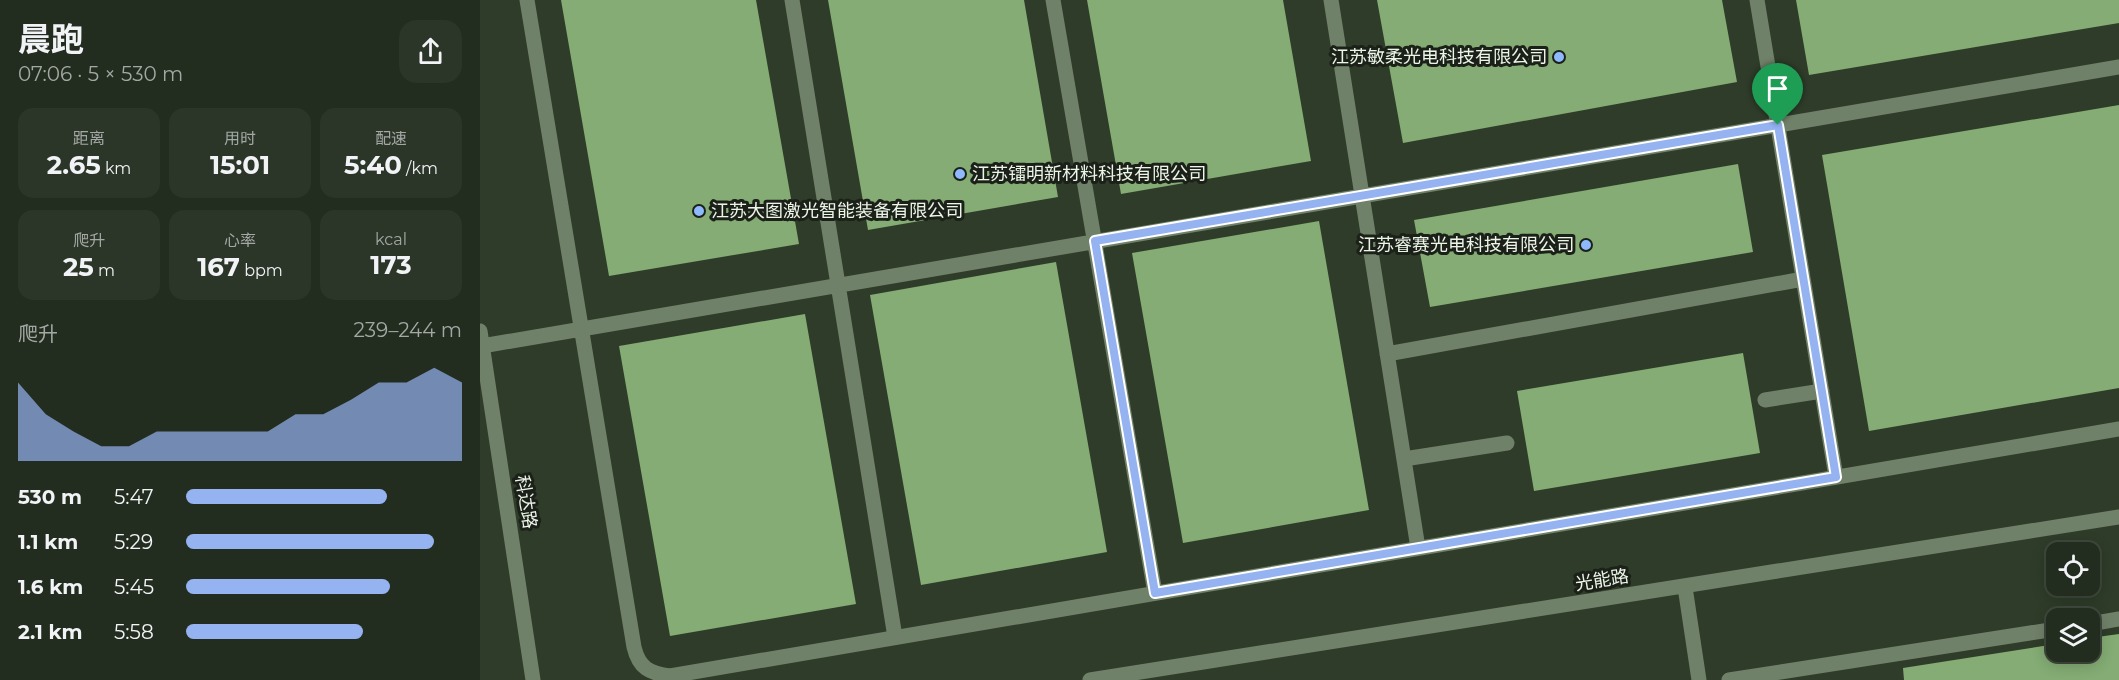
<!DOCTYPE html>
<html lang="zh">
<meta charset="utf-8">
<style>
body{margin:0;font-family:Montserrat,"Noto Sans SC",sans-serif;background:#2b3528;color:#f1f3f6;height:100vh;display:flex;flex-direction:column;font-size:22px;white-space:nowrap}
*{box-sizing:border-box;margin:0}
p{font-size:20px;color:#a3a8a4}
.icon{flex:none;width:33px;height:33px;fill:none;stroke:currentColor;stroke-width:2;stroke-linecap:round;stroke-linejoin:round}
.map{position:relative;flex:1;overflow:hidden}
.details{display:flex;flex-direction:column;background:#232d1f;width:480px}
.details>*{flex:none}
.controls{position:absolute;left:1566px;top:542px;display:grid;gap:12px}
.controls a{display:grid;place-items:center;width:54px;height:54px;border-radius:12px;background:#232d1f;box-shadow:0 3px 15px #0003,0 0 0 2px #40493d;font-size:30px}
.pin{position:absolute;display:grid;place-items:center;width:51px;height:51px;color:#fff;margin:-62px -26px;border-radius:50% 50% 50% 0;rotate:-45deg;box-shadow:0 0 6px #0007}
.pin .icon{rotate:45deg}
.round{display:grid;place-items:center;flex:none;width:63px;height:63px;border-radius:18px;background:#2b3528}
.headline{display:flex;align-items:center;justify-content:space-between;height:102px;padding:0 18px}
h1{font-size:33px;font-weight:700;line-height:45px}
.figures{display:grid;grid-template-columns:repeat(3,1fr);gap:9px;height:102px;padding:6px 18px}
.figures div{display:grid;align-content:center;border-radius:15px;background:#2b3528;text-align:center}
.figures b{font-size:26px;font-weight:700}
.figures small{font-size:16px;font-weight:400}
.figures p{font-size:16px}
.chart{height:168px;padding:12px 18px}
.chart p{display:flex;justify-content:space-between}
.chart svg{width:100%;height:108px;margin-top:6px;fill:#95b2f1;opacity:.7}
ul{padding:0 18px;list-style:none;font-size:20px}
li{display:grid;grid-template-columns:96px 72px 1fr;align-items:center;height:45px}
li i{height:15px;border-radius:8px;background:#95b2f1}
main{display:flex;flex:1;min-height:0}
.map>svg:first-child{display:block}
.building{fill:#84ac74}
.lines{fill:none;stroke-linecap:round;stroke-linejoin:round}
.minor{stroke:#708169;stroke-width:15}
.route-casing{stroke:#fff;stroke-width:12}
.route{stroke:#95b2f1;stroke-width:8}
.poi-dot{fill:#8eb9fc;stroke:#1b2118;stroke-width:2}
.labels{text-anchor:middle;stroke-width:6;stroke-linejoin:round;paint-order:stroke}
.poi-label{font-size:18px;fill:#edf5e9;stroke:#1b2118;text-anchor:end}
.street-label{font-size:18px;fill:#edf5e9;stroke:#1b2118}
</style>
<main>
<section class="details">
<div class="headline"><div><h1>晨跑</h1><p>07:06 · 5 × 530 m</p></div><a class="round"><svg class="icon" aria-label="share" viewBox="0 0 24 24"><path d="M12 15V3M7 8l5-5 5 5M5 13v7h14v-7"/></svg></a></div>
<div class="figures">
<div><p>距离</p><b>2.65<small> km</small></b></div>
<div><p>用时</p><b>15:01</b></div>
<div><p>配速</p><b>5:40<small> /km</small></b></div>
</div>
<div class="figures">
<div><p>爬升</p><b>25<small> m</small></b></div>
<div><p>心率</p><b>167<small> bpm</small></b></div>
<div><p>kcal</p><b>173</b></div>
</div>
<div class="chart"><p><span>爬升</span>239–244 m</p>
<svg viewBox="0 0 160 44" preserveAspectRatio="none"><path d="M0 44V12L10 25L20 32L30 38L40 38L50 32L60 32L70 32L80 32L90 32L100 25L110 25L120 19L130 12L140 12L150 6L160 12V44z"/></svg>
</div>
<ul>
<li><b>530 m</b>5:47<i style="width:73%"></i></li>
<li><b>1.1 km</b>5:29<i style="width:90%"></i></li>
<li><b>1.6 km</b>5:45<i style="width:74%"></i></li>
<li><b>2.1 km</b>5:58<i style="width:64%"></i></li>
</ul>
</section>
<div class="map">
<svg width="1639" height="680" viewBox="0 0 1639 680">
<rect width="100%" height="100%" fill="#2f3c29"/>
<path class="building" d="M81,0H276L319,244L129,276Z
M348,0H544L578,197L388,230Z
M607,0H803L831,161L641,194Z
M897,0H1242L1257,82L923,143Z
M1316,0H1639V23L1329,75Z
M1639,105V388L1389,431L1342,155Z
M1258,164L1273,252L950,307L934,220Z
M839,221L889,510L703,543L652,253Z
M576,262L627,552L441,585L390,295Z
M325,314L376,604L190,636L139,346Z
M1263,353L1280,453L1054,491L1037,391Z
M1639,634V680H1424L1423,668L1576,644V651H1610V638Z"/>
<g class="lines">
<path class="minor" d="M47,0L154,647C159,668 169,673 190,676L1639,429
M312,0L415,637
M573,0L675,593
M851,0L938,548
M1277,0L1356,477
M0,331L53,680
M2,346L1639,67
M907,354L1323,279
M1285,400L1342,391
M924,459L1027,443
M1205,587L1219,680
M1610,624L1639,619
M610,680L1639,517
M1249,680L1576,629"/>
</g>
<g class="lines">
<defs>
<path id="route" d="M1298,125L1356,477L675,593L615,241Z"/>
</defs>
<use href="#route" class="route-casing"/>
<use href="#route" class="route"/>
</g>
<g class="poi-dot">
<circle cx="1079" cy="57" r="6"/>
<circle cx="480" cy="174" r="6"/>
<circle cx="219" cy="211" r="6"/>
<circle cx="1106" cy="245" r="6"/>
</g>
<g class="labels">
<g class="poi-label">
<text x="1067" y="63">江苏敏柔光电科技有限公司</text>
<text x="492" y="180" text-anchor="start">江苏镭明新材料科技有限公司</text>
<text x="231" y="217" text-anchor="start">江苏大图激光智能装备有限公司</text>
<text x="1094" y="251">江苏睿赛光电科技有限公司</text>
</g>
<g class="street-label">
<text transform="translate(46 502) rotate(81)" y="6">科达路</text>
<text transform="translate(1122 580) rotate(-9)" y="6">光能路</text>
</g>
</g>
</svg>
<div class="controls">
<a><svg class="icon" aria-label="locate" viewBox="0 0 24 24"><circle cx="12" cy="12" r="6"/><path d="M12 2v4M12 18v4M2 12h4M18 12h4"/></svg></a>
<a><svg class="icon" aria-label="layers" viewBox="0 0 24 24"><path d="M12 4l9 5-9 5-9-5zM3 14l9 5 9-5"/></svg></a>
</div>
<div class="pin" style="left:1298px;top:125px;background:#1e9e55"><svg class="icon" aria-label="arrive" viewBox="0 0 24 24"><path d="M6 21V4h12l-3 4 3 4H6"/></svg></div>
</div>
</main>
